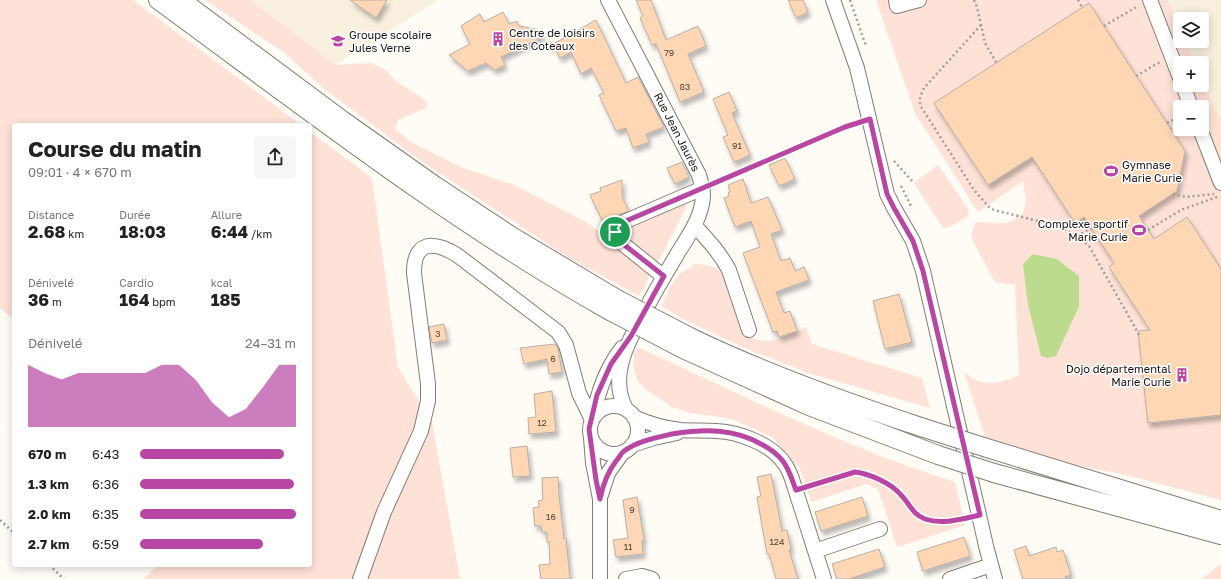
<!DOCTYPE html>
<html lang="fr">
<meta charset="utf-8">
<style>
body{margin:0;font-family:"Golos Text",sans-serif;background:#f6f6f6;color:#222;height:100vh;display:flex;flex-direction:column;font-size:15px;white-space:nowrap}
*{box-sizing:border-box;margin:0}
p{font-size:13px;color:#767676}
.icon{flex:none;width:22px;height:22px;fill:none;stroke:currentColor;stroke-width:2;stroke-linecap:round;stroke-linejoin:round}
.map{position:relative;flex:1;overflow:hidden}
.sheet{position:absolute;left:12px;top:123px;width:300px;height:444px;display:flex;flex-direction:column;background:#fff;border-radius:4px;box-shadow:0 2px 10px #0003}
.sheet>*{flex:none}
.controls{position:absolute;left:1173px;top:12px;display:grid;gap:8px}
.controls a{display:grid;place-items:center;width:36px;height:36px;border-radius:4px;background:#fff;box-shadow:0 2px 10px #0003;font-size:20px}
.pin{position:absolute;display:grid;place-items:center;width:34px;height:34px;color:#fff;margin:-17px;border:2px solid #fff;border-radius:50%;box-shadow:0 1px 4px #0007}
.round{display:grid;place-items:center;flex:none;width:42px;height:42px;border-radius:4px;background:#f6f6f6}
.headline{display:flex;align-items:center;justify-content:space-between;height:68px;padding:0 16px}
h1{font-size:22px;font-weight:700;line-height:30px}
.metrics{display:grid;grid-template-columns:repeat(3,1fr);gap:6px;height:68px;padding:4px 16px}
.metrics div{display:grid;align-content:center}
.metrics b{font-size:17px;font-weight:700}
.metrics small{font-size:11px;font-weight:400}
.metrics p{font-size:11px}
.chart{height:112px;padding:8px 16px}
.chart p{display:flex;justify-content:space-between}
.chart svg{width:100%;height:72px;margin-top:4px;fill:#b747a3;opacity:.7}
ul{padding:0 16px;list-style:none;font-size:13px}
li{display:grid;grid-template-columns:64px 48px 1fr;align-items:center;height:30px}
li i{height:10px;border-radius:5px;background:#b747a3}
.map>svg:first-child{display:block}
.built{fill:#f8efde}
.green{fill:#fee1d7;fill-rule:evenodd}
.water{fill:#bcdb8f}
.building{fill:#ffd7b5;stroke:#b7aea7;filter:url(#shadow)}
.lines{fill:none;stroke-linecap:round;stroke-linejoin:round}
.minor-casing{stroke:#827d74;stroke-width:16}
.major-casing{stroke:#827d74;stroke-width:20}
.path{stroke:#a19e99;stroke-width:2.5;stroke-dasharray:2 3;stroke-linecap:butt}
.minor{stroke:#fff;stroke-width:14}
.major{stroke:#fff;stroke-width:18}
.major-bridge-casing{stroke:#827d74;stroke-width:20;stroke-linecap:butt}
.major-bridge{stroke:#fff;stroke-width:18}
.route-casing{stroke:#fff;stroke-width:8}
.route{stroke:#b747a3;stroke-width:5}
.labels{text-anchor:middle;stroke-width:3;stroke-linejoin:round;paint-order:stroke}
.number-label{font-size:9px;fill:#504439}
.poi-label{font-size:11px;fill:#151310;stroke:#fff;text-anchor:start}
.street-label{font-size:11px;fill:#151310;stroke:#fff}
</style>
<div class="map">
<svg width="1221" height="579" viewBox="0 0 1221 579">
<defs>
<filter id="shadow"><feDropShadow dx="2.5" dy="4.5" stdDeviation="2" flood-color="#0004"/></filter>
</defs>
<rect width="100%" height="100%" fill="#fffbf5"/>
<path class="built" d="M249,0H438L335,65L272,16Z
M1168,0H1221V121L1202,78V63H1196L1186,41H1202V19H1180V28Z"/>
<path class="green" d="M0,0H133L301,125H14V320L0,308Z
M205,0H249L272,16L335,65L372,63L385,70L396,81L421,97L427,103L426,108L398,120L395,129L411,142L461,167L514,185L586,222L614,242L648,270C651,280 644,288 639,296L568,257L424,163L323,88L286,54Z
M876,0H1168L1180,28V41H1186L1196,63H1180V85H1202V78L1221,121V500L1126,475L1071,464L985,437L964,372C968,375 973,379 978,381C992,386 1006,381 1019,375L1015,285L995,282L975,245L971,234L976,222C987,222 998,225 1009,222C1014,220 1019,216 1023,214L1026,200L1023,181L978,212L915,113ZM1180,107H1202V129H1180ZM1034,254L1057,259L1079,276V307L1056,356L1023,264Z
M310,132L372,178L398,368L432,422L460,579H144L157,565H310Z
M938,165L969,210L968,216L948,228H943L914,183Z
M684,203L686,205V208L659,260L656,262L653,261L623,236L626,228Z
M693,264C703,264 715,265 722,273C725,277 726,283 728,287C734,309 738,339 765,341C774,342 797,331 806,327L812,344L922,378L930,408L808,373L738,345L683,319L662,306C669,290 674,272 693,267Z
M637,348H640C744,396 846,448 955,482L965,525L897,547L878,489L866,484L811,502L800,468L772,437L732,419L691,413L672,407L648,391L637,380L633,364L634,353Z
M1221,564V579H1201Z"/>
<path class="water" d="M1033,254L1057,259L1079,276V307L1056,356L1047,358L1041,356L1028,305L1023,264Z"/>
<path class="building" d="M350,0H387L376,18Z
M636,0H651L666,40L698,26L706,46L688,54L704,92L680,102L656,44L652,45L640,18L643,16Z
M788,0H803L808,12L796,18Z
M1089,3L1185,151L1177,191L1139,216L1154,239L1187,217L1221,269V415L1148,423L1138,331L1150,330L1109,267L1114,263L1084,217L1075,223L1032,157L988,185L934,103Z
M503,12L509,24L517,21L519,26L535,29L544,36L501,57L505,65L495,70L486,63L468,71L449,55L470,44L461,26L480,14L484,22Z
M596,20L626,83L638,77L664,127L646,134L649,142L633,148L626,128L616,131L599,95L604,93L591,68L581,74L571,52L560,58L553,44Z
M729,92L737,111L732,113L750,155L734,162L723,137L728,135L713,99Z
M785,158L795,179L779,186L769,165Z
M682,162L689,177L675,184L667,168Z
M743,179L751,203L768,197L782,230L771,234L781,261L790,258L795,271L804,267L809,280L776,292L784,313L790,311L797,331L779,337L777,331L773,332L743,253L760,247L751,221L735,227L724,198L729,196L728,193L730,192L728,185Z
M622,180V197L629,211L616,216L612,220L604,224L590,195L601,191L600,188Z
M899,294L912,342L885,349L873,301Z
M444,324L447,340L432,343L429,327Z
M555,344L558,348L562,372L549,374L547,359L524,364L520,348Z
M552,391L556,432L529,434L528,418L536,417L534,394Z
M527,446L530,476L513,477L510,448Z
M771,474L782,531L787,530L791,549L789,550L798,579H776L769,554H767L757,497L761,496L757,477Z
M558,477L559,495L564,539L566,538L570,579H541L539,565L550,564L549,542H547V532H542L541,526H535L533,508L539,507L538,501L543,500L542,478Z
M637,497L644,540L642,541L643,554L616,557L613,540L628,538L623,500Z
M862,497L868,516L821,531L815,512Z
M964,537L970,556L923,571L917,552Z
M1026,546L1029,556L1056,547L1057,552L1063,550L1071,575L1065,577L1066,579H1023L1014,550Z
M879,549L885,567L849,579H837L832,564Z"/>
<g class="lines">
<defs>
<path id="minor" d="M608,0L699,175C701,182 703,188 703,196C702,216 690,234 679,251C668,270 656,289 646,309C629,339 608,376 626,409
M833,0L857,68L887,194L894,208L913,241L923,271L987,550L995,579
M896,0L897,6L919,0
M1150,0L1180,78
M1183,85L1191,107
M1200,129L1221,183
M695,226C708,240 720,253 729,270L749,330
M664,277L618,240L615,232L619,224L703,188
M590 430a24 24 0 1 1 48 0a24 24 0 1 1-48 0Z
M593,417C598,392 606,368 622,348
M634,417C649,424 664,428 681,430C693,431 705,430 717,431C739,432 771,444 784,463C788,468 790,473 792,479L824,579
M591,438L593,463L600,499V579
M632,445L654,438L677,433
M601,495L608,473L623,452
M815,551L880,529
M360,579L384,512L421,431L428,401V384L414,273C414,240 434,241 457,255L558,332L566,345L579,393L592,420
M626,579L642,576L652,579
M950,579L991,565"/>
<path id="major" d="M158,0C306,108 450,221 610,311
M181,0L342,120L434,185L513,237L617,299
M692,338C767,374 845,402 924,428
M683,349L809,406L938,455
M987,448L1221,520
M994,473L1221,535"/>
</defs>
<use href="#minor" class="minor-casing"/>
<use href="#major" class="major-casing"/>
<path class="path" d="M850,0L866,46
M974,0L977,7L985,43L996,62
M1078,0L1082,7
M981,25L924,88L920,97V105L974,190L989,207L994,210L1058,226L1077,236L1089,246L1132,322L1139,335
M1104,26L1138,6
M1136,76L1160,62
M1167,123L1180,117
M894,161L914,183
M714,183L845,127L857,123
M901,186L912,208
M1173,194L1186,197L1214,194
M1148,230L1181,210L1217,197
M1077,236L1091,228
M808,486L855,472L863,473L892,486L901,495L911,510L916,515L926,519L943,522L965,518
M0,520L14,533
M49,565L64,579"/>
<use href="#minor" class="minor"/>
<use href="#major" class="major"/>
<defs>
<path id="major-bridge" d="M617,299L692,338
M610,311L683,349
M924,428L987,448
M938,455L994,473"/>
</defs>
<use href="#major-bridge" class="major-bridge-casing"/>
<use href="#major-bridge" class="major-bridge"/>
</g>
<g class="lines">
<defs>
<path id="route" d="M870,119L887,194L894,208L913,241L923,271L980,515C962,519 942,525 925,519C912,514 910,504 901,495C891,483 870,474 855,472L796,490C792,480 789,468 782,460C777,454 770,449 763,445C734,428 704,429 672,434C654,438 638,441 624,451C621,453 619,458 616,461C607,473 603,484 600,499L596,480L589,429L597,395L611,364L631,336L664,276L618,240L615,232L619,224L845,127Z"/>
</defs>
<use href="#route" class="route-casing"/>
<use href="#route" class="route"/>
</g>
<defs>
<symbol id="building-bare" viewBox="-9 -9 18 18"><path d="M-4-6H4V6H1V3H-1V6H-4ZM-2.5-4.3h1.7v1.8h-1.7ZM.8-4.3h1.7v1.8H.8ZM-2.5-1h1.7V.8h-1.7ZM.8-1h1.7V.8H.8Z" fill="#b747a3" stroke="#fff" stroke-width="2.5" paint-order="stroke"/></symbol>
<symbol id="school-bare" viewBox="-9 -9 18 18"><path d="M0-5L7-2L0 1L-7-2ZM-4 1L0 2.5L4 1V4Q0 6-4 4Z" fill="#b747a3" stroke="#fff" stroke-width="2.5" paint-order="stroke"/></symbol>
<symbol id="stadium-bare" viewBox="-9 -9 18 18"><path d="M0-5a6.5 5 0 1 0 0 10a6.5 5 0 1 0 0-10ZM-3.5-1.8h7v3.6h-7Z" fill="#b747a3" stroke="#fff" stroke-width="2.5" paint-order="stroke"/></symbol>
</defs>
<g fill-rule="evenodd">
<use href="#building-bare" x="488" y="29" width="20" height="20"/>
<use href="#school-bare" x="328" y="31" width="20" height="20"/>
<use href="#stadium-bare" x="1101" y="161" width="20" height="20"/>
<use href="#stadium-bare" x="1129" y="220" width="20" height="20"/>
<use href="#building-bare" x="1172" y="365" width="20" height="20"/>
</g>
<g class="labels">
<g class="number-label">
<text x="669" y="56">79</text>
<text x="685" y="90">83</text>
<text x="737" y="149">91</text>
<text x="438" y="337">3</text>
<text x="553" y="362">6</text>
<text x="542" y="426">12</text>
<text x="632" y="513">9</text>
<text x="551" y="520">16</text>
<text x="777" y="545">124</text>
<text x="628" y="550">11</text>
</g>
<g class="poi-label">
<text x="509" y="37">Centre de loisirs<tspan x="509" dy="13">des Coteaux</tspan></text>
<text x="349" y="39">Groupe scolaire<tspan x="349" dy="13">Jules Verne</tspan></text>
<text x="1122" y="169">Gymnase<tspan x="1122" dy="13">Marie Curie</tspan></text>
<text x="1128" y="228" text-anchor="end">Complexe sportif<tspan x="1128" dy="13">Marie Curie</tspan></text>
<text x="1171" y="373" text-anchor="end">Dojo départemental<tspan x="1171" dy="13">Marie Curie</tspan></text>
</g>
<g class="street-label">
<text transform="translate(677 132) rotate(63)" y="4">Rue Jean Jaurès</text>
</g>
</g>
</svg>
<div class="controls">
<a><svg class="icon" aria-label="layers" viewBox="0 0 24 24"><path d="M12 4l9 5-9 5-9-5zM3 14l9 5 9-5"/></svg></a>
<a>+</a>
<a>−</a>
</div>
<div class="pin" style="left:615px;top:232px;background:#1e9e55"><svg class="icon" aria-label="arrive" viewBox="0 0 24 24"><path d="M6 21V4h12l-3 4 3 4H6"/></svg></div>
<section class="sheet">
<div class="headline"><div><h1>Course du matin</h1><p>09:01 · 4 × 670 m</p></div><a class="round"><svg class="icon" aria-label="share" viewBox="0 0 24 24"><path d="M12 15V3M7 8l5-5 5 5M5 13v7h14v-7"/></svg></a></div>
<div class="metrics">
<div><p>Distance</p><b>2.68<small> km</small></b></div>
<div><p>Durée</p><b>18:03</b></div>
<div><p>Allure</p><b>6:44<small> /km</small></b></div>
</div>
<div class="metrics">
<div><p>Dénivelé</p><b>36<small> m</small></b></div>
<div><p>Cardio</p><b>164<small> bpm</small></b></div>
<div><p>kcal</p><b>185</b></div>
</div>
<div class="chart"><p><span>Dénivelé</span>24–31 m</p>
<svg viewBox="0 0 160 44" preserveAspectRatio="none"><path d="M0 44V6L10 11L20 15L30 11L40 11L50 11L60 11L70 11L80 6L90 6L100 15L110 29L120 38L130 33L140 20L150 6L160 6V44z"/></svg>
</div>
<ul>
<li><b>670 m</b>6:43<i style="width:92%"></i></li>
<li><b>1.3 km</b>6:36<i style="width:99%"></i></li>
<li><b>2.0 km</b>6:35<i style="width:100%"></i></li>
<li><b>2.7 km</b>6:59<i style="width:79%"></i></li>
</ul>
</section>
</div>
